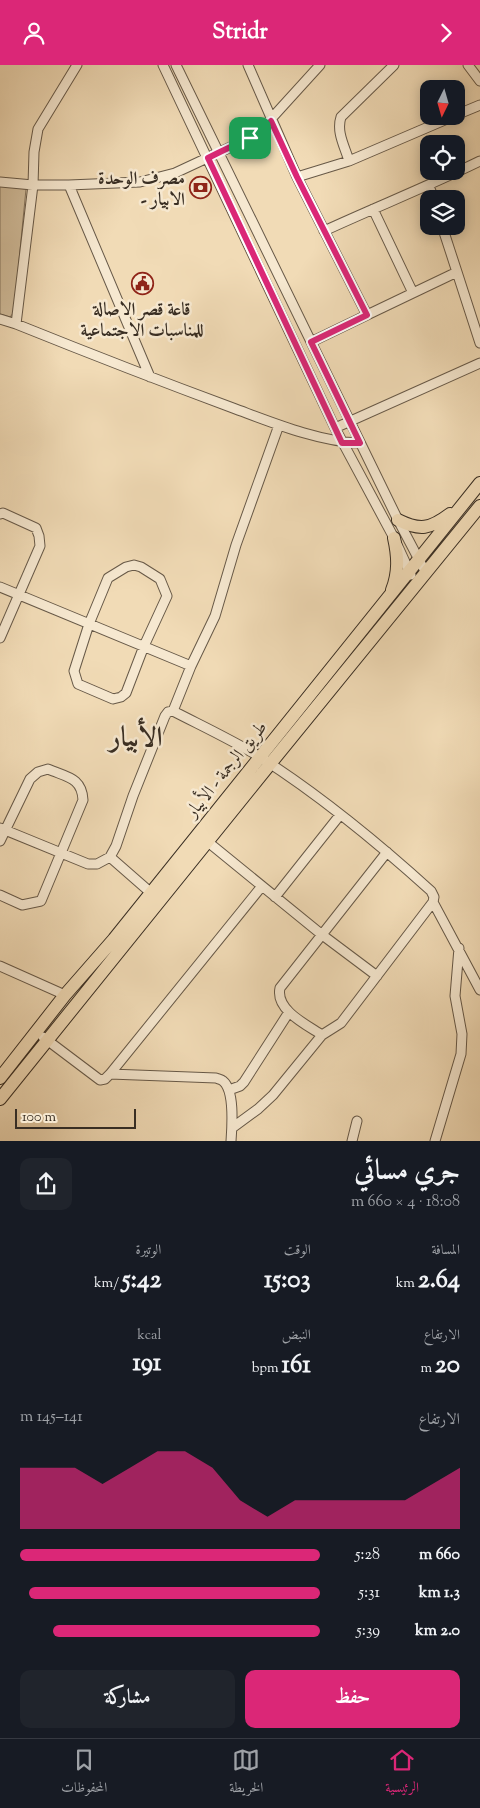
<!DOCTYPE html>
<html lang="ar">
<meta charset="utf-8">
<style>
body{margin:0;font-family:"Sorts Mill Goudy",Amiri,serif;background:#20242c;color:#f1f3f6;direction:rtl;height:100vh;display:flex;flex-direction:column;font-size:19px;white-space:nowrap}
*{box-sizing:border-box;margin:0}
p{font-size:16px;color:#9ea1a6}
.icon{flex:none;width:28px;height:28px;fill:none;stroke:currentColor;stroke-width:2;stroke-linecap:round;stroke-linejoin:round}
.map{position:relative;height:1076px;overflow:hidden;direction:ltr}
.sheet{display:flex;flex-direction:column;background:#171b24;flex:1}
.sheet>*{flex:none}
.needle{width:32px;rotate:185deg}
.tools{position:absolute;left:420px;top:15px;display:grid;gap:10px}
.tools a{display:grid;place-items:center;width:45px;height:45px;border-radius:10px;background:#171b24;box-shadow:0 2px 12px #0003;font-size:25px}
.scale{position:absolute;left:15px;bottom:12px;width:121px;box-sizing:border-box;padding-left:5px;border:2px solid #392e23;border-top:0;font-size:14px;line-height:18px;white-space:nowrap;color:#392e23;-webkit-text-stroke:4px #f6e8d0;paint-order:stroke}
.pin{position:absolute;display:grid;place-items:center;width:42px;height:42px;color:#fff;margin:-21px;border-radius:10px;box-shadow:0 2px 8px #0006}
.round{display:grid;place-items:center;flex:none;width:52px;height:52px;border-radius:10px;background:#20242c}
.summary{display:flex;align-items:center;justify-content:space-between;height:85px;padding:0 20px}
h1{font-size:28px;font-weight:700;line-height:38px}
.figures{display:grid;grid-template-columns:repeat(3,1fr);gap:8px;height:85px;padding:5px 20px}
.figures div{display:grid;align-content:center}
.figures b{font-size:25px;font-weight:700}
.figures small{font-size:14px;font-weight:400}
.figures p{font-size:14px}
.chart{height:140px;padding:10px 20px}
.chart p{display:flex;justify-content:space-between}
.chart svg{width:100%;height:90px;margin-top:5px;fill:#db2777;opacity:.7}
.button{display:flex;gap:10px;margin-top:auto;padding:10px 20px}
.button a{flex:1;height:58px;border-radius:10px;background:#db2777;color:#fff;font-size:20px;font-weight:700;line-height:58px;text-align:center}
.button a+a{background:#20242c;color:#f1f3f6}
ul{padding:0 20px;list-style:none;font-size:16px}
li{display:grid;grid-template-columns:80px 60px 1fr;align-items:center;height:38px}
li i{height:12px;border-radius:6px;background:#db2777}
header{display:flex;justify-content:space-between;align-items:center;height:65px;padding:0 20px;background:#db2777;color:#fff;font-size:22px;font-weight:700}
.dock{display:flex;justify-content:space-around;align-items:center;height:70px;border-top:1px solid #363941;background:#171b24;font-size:14px;color:#9ea1a6}
.dock a{display:grid;justify-items:center;gap:2px}
.dock .on{color:#db2777}
.map>svg:first-child{display:block}
.green{fill:#d2be9d;stroke:#867660}
.lines{fill:none;stroke-linecap:round;stroke-linejoin:round}
.minor-casing{stroke:#675948;stroke-width:11}
.highway-casing{stroke:#392e23;stroke-width:14}
.minor{stroke:#f6e8d0;stroke-width:9}
.highway{stroke:#f1dbb6;stroke-width:12}
.route-casing{stroke:#fff;stroke-width:10}
.route{stroke:#db2777;stroke-width:6}
.labels{text-anchor:middle;stroke-width:5;stroke-linejoin:round;paint-order:stroke}
.poi-label{font-size:18px;font-weight:bold;fill:#392e23;stroke:#f6e8d0;text-anchor:end}
.street-label{font-size:18px;fill:#392e23;stroke:#f6e8d0}
.town-label{font-size:28px;font-weight:bold;fill:#392e23;stroke:#f6e8d0}
</style>
<header><svg class="icon" aria-label="forward" viewBox="0 0 24 24"><path d="M9 5l7 7-7 7"/></svg>Stridr<svg class="icon" aria-label="person" viewBox="0 0 24 24"><circle cx="12" cy="8" r="4"/><path d="M4 21q1-7 8-7t8 7"/></svg></header>
<div class="map">
<svg width="480" height="1076" viewBox="0 0 480 1076">
<rect width="100%" height="100%" fill="#f1dbb6"/>
<filter id="stains"><feTurbulence type="fractalNoise" baseFrequency=".004" numOctaves="4"/><feColorMatrix values="0 0 0 0 .2 0 0 0 0 .09 0 0 0 0 .02 0 0 0 .5 -.17"/></filter>
<radialGradient id="worn" r=".72"><stop offset=".6" stop-color="#630" stop-opacity="0"/><stop offset="1" stop-color="#630" stop-opacity=".3"/></radialGradient>
<path class="green" d="M0,121L26,124L14,247L10,252L0,249Z"/>
<g class="lines">
<defs>
<path id="minor" d="M163,0L335,363L394,473L411,510
M176,0L398,455L426,508
M248,0L297,112L367,250L413,228L373,144
M468,0L480,16
M456,50L480,40
M349,96L454,51
M297,112L349,96C345,82 336,67 341,52L394,0
M0,117L33,120H69L140,117L175,108L250,73L260,66L320,0
M69,120L150,312
M429,121L434,134
M324,166C376,142 429,121 480,96
M457,207L480,278
M413,228L457,207L442,161
M0,254L16,259L33,120L34,87L38,64L77,0
M16,259C88,288 160,316 233,343C271,357 319,377 360,378
M311,277L367,250
M335,363L480,298
M0,449L3,448L36,463L39,471L40,481L0,573
M134,500L141,502L160,514L167,531L144,581L126,628L121,632L113,634L78,619L74,606L89,559L108,513L126,502Z
M0,522L191,601
M173,646L191,601L215,551L236,480L279,360
M0,763L88,799H97L110,792L150,827
M0,776L30,714L38,707L48,704C66,712 82,712 83,735L41,836L22,840L0,830
M208,777L321,869L377,911
M110,792L116,781L133,731L165,651L168,647L173,646C202,661 232,675 260,692C321,731 378,778 431,826L434,832L433,837L341,958L322,970L273,1030L258,1044L232,1063
M275,832L340,750
M433,837L480,925
M0,901L65,930
M322,970C307,960 275,945 280,923L387,787
M43,972L100,1015L105,1014L110,1009L216,1013C218,1014 221,1014 223,1016C235,1026 232,1061 231,1076
M110,1009L262,821
M229,1025L240,1021L244,1017L289,947
M352,1076L357,1056
M435,1076L461,989L462,969L455,931L459,883"/>
<path id="highway" d="M398,455C420,466 430,464 450,449
M392,525C399,507 398,491 394,473
M0,1013L65,930L114,874L480,418
M0,1034L270,699L480,441"/>
</defs>
<use href="#minor" class="minor-casing"/>
<use href="#highway" class="highway-casing"/>
<use href="#minor" class="minor"/>
<use href="#highway" class="highway"/>
</g>
<g class="lines">
<defs>
<path id="route" d="M271,56L297,112L367,250L311,277L360,378H342L208,93C230,81 253,74 271,56Z"/>
</defs>
<use href="#route" class="route-casing"/>
<use href="#route" class="route"/>
</g>
<defs>
<symbol id="bank-ring" viewBox="-11 -11 22 22"><circle r="9.5" fill="#f6e8d0" stroke="#8f2418" stroke-width="1.5"/><path d="M-6-4H6V4H-6ZM0-2.3a2.3 2.3 0 1 0 0 4.6a2.3 2.3 0 1 0 0-4.6Z" fill="#8f2418"/></symbol>
<symbol id="civic-ring" viewBox="-11 -11 22 22"><circle r="9.5" fill="#f6e8d0" stroke="#8f2418" stroke-width="1.5"/><path d="M-.6-6.5H3V-4.5H.6V-3L4-1V1h2V6H-6V1h2V-1L-.6-3ZM-1.2 2.5V6h2.4V2.5Z" fill="#8f2418"/></symbol>
</defs>
<g fill-rule="evenodd">
<use href="#bank-ring" x="188" y="110" width="25" height="25"/>
<use href="#civic-ring" x="130" y="206" width="25" height="25"/>
</g>
<g class="labels">
<g class="poi-label">
<text x="185" y="119">مصرف الوحدة<tspan x="185" dy="21">- الابيار</tspan></text>
<text x="142" y="250" text-anchor="middle">قاعة قصر الاصالة<tspan x="142" dy="21">للمناسبات الاجتماعية</tspan></text>
</g>
<g class="street-label">
<text transform="translate(226 704) rotate(-51)" y="6">طريق الرجمة - الأبيار</text>
</g>
<g class="town-label">
<text x="136" y="681">الأبيار</text>
</g>
</g>
<rect width="100%" height="100%" filter="url(#stains)"/>
<rect width="100%" height="100%" fill="url(#worn)"/>
</svg>
<div class="tools">
<a><svg class="needle" viewBox="-14 -14 28 28"><path d="M0-13l5 13h-10z" fill="#e53935"/><path d="M0 13l5-13h-10z" fill="#9ea1a6"/></svg></a>
<a><svg class="icon" aria-label="locate" viewBox="0 0 24 24"><circle cx="12" cy="12" r="6"/><path d="M12 2v4M12 18v4M2 12h4M18 12h4"/></svg></a>
<a><svg class="icon" aria-label="layers" viewBox="0 0 24 24"><path d="M12 4l9 5-9 5-9-5zM3 14l9 5 9-5"/></svg></a>
</div>
<div class="scale">100 m</div>
<div class="pin" style="left:250px;top:73px;background:#1e9e55"><svg class="icon" aria-label="arrive" viewBox="0 0 24 24"><path d="M6 21V4h12l-3 4 3 4H6"/></svg></div>
</div>
<section class="sheet">
<div class="summary"><div><h1>جري مسائي</h1><p>18:08 · 4 × 660 m</p></div><a class="round"><svg class="icon" aria-label="share" viewBox="0 0 24 24"><path d="M12 15V3M7 8l5-5 5 5M5 13v7h14v-7"/></svg></a></div>
<div class="figures">
<div><p>المسافة</p><b>2.64<small> km</small></b></div>
<div><p>الوقت</p><b>15:03</b></div>
<div><p>الوتيرة</p><b>5:42<small> /km</small></b></div>
</div>
<div class="figures">
<div><p>الارتفاع</p><b>20<small> m</small></b></div>
<div><p>النبض</p><b>161<small> bpm</small></b></div>
<div><p>kcal</p><b>191</b></div>
</div>
<div class="chart"><p><span>الارتفاع</span>141–145 m</p>
<svg viewBox="0 0 160 44" preserveAspectRatio="none"><path d="M0 44V14L10 14L20 14L30 22L40 14L50 6L60 6L70 14L80 30L90 38L100 30L110 30L120 30L130 30L140 30L150 22L160 14V44z"/></svg>
</div>
<ul>
<li><b>660 m</b>5:28<i style="width:100%"></i></li>
<li><b>1.3 km</b>5:31<i style="width:97%"></i></li>
<li><b>2.0 km</b>5:39<i style="width:89%"></i></li>
</ul>
<div class="button"><a>حفظ</a><a>مشاركة</a></div>
</section>
<nav class="dock">
<a class="on"><svg class="icon" aria-label="home" viewBox="0 0 24 24"><path d="M3 11l9-7 9 7M6 9v11h12V9"/></svg>الرئيسية</a>
<a><svg class="icon" aria-label="map" viewBox="0 0 24 24"><path d="M3 6l6-2 6 2 6-2v14l-6 2-6-2-6 2zM9 4v14M15 6v14"/></svg>الخريطة</a>
<a><svg class="icon" aria-label="saved" viewBox="0 0 24 24"><path d="M7 4h10v16l-5-4-5 4z"/></svg>المحفوظات</a>
</nav>
